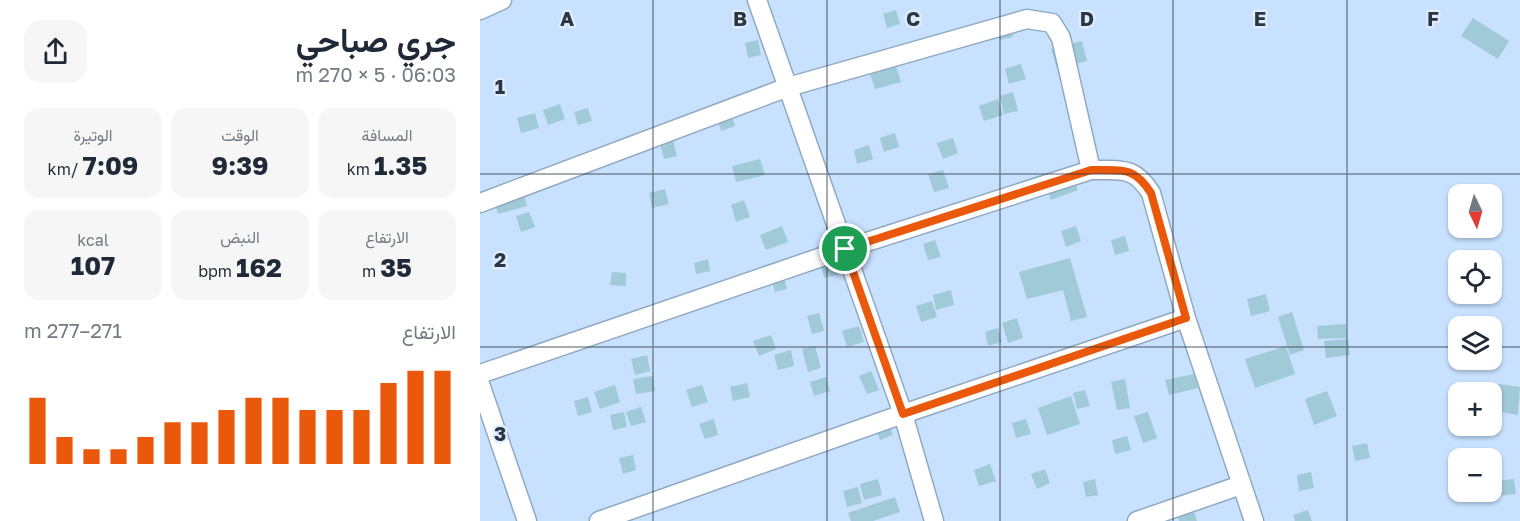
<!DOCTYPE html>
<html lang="ar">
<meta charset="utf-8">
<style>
body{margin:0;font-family:"Golos Text",Vazirmatn,sans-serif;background:#f6f6f7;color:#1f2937;direction:rtl;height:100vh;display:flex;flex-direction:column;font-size:22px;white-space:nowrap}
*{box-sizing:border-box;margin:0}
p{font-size:20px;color:#747a83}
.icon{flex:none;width:33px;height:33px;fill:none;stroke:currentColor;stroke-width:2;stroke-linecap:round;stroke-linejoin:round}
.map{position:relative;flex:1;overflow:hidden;direction:ltr}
.details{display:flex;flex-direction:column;background:#fff;width:480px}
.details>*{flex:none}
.needle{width:39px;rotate:175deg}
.fabs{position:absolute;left:968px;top:184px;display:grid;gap:12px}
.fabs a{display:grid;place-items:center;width:54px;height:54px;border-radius:12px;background:#fff;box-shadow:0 2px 4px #0004;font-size:30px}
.pin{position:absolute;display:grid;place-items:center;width:51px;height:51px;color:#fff;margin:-26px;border:3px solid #fff;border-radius:50%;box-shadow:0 2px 6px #0007}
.round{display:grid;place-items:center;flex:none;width:63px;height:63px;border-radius:18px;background:#f6f6f7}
.head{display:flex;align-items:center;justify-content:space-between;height:102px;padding:0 24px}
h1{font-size:33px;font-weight:700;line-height:45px}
.metrics{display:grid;grid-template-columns:repeat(3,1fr);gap:9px;height:102px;padding:6px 24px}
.metrics div{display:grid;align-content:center;border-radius:15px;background:#f6f6f7;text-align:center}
.metrics b{font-size:26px;font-weight:700}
.metrics small{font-size:16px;font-weight:400}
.metrics p{font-size:16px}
.chart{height:168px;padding:12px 24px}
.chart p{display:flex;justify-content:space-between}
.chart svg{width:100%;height:108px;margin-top:6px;stroke:#ea580c;stroke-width:6}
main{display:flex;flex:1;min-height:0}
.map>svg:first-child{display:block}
.building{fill:#a0cad7}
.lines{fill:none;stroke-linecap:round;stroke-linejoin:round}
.street-casing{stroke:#90a9c3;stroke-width:21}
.street{stroke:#fff;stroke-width:18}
.route-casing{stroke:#fff;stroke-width:12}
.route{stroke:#ea580c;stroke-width:8}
.grid{fill:none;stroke:#2c3641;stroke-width:1.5;stroke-opacity:0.55}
.grid-label{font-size:20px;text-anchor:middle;font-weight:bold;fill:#2c3641;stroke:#deedff;stroke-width:4.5;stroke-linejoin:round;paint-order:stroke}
</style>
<main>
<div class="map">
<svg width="1040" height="521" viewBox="0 0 1040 521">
<rect width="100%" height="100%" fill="#c8e1fe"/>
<path class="building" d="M416,10L420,24L407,28L403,14Z
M993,18L1029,41L1018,59L981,36Z
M530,23L533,37L520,40L516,26Z
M278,40L281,55L268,58L265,43Z
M602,41L607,61L577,69L571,49Z
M541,64L546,79L529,84L525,69Z
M416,66L421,82L395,89L390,74Z
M533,92L538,111L524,114L520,96Z
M518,99L523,115L504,121L499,106Z
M80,104L85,119L68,125L63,110Z
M108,108L112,121L98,125L94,112Z
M250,110L255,126L241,131L236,115Z
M55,113L59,128L41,133L37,118Z
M415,133L419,147L404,152L400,138Z
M473,138L478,153L463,159L457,143Z
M193,140L197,156L184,159L180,143Z
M389,145L393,159L377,164L374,150Z
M280,159L285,175L256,182L252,166Z
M463,170L469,188L454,192L448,174Z
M592,174L598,190L571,200L565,184Z
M42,189L47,206L18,214L13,197Z
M185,189L189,204L172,208L169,193Z
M264,200L270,217L256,222L251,205Z
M49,212L55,227L41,232L36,216Z
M302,226L308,242L286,250L280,235Z
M596,226L601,241L586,247L581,231Z
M645,236L649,251L635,255L631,240Z
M455,240L461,257L448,260L443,244Z
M355,257L359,274L344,278L340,261Z
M590,258L607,317L591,321L583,290L547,299L539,272Z
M228,259L230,271L216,274L214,263Z
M132,272L146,273V286L130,285Z
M303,274L307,289L295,292L291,277Z
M471,290L474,305L456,310L453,295Z
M786,294L790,311L771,316L767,299Z
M452,301L457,317L441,322L436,306Z
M812,312L824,350L810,355L798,317Z
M339,313L344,331L332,334L327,316Z
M537,318L543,338L528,343L522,323Z
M866,324L867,338L838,339L837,326Z
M379,326L384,342L367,347L362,331Z
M518,328L522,342L508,346L505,332Z
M291,335L296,349L279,356L273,341Z
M868,339L870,355L846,358L844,341Z
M335,346L341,368L328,372L322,349Z
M806,346L815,374L775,388L765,359Z
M311,350L314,366L298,370L294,355Z
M167,355L170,371L155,375L151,359Z
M391,371L399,390L387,394L379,376Z
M714,374L718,388L689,395L685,380Z
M173,376L175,391L156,394L153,379Z
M346,377L350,391L334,396L330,382Z
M645,379L650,408L637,410L631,382Z
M267,383L270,397L253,401L250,387Z
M1019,384L1040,387L1038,415L1015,411Z
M135,385L140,402L120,409L114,392Z
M222,385L228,402L212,407L206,390Z
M605,390L610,406L597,409L593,393Z
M847,391L857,416L834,425L825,399Z
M591,396L600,424L567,435L558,408Z
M108,397L112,412L98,416L94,401Z
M161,407L166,422L151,426L146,412Z
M144,412L147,427L133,430L130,415Z
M668,412L677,438L663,443L654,416Z
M234,419L238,435L225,439L219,424Z
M546,419L551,434L536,438L532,423Z
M408,421L413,435L400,440L394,426Z
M647,436L651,450L635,454L632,440Z
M887,443L890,458L875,461L872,446Z
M153,455L156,470L143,474L139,458Z
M510,464L516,481L499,486L494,470Z
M565,469L570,483L557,489L551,474Z
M831,472L834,488L819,491L817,475Z
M398,479L402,495L384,500L380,484Z
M615,479L618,495L606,497L603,482Z
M1034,479L1036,494L1016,496L1014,481Z
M378,487L382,503L367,507L363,491Z
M415,497L420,512L393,521H371L368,513Z
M828,510L832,521H815L813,515Z
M714,511L717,521H699L698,516Z"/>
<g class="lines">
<defs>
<path id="street" d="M277,0L423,414L454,521
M0,10L22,0
M0,203L308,87L547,19L572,23L581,38L611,170
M0,374L365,249L611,170C641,171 653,165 671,193L706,318
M0,384L47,521
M119,521L423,414L706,318L774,521
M657,521L761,485"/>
</defs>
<use href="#street" class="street-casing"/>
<use href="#street" class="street"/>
</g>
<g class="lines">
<defs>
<path id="route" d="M611,170C641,171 653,165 671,193L706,318L423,414L365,249Z"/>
</defs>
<use href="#route" class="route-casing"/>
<use href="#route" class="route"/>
</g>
<path class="grid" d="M173,0V521M347,0V521M520,0V521M693,0V521M867,0V521M0,174H1040M0,347H978M1011,347H1040"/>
<g class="grid-label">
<text x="87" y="26">A</text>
<text x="260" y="26">B</text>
<text x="433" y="26">C</text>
<text x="607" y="26">D</text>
<text x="780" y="26">E</text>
<text x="953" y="26">F</text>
<text x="20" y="94">1</text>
<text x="20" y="267">2</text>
<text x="20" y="441">3</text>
</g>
</svg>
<div class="fabs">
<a><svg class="needle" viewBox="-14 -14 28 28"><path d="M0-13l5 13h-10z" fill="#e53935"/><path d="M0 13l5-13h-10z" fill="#747a83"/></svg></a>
<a><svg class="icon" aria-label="locate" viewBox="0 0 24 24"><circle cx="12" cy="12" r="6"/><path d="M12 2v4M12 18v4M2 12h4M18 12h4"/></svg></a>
<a><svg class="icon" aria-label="layers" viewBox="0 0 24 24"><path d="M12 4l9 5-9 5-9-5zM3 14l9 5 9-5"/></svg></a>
<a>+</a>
<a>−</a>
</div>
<div class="pin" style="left:365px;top:249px;background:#1e9e55"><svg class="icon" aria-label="arrive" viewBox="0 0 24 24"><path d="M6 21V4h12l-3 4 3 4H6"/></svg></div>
</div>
<section class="details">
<div class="head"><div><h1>جري صباحي</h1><p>06:03 · 5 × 270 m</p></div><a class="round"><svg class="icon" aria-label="share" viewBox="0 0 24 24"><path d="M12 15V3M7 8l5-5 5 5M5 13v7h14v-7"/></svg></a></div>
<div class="metrics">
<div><p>المسافة</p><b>1.35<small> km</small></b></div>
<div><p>الوقت</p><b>9:39</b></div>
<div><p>الوتيرة</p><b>7:09<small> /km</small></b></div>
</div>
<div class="metrics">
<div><p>الارتفاع</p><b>35<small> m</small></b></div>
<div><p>النبض</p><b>162<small> bpm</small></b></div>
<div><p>kcal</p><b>107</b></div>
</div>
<div class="chart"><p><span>الارتفاع</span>271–277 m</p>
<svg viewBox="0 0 160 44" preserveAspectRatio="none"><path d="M5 44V17M15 44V33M25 44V38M35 44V38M45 44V33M55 44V27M65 44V27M75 44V22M85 44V17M95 44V17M105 44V22M115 44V22M125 44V22M135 44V11M145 44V6M155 44V6"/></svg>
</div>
</section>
</main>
